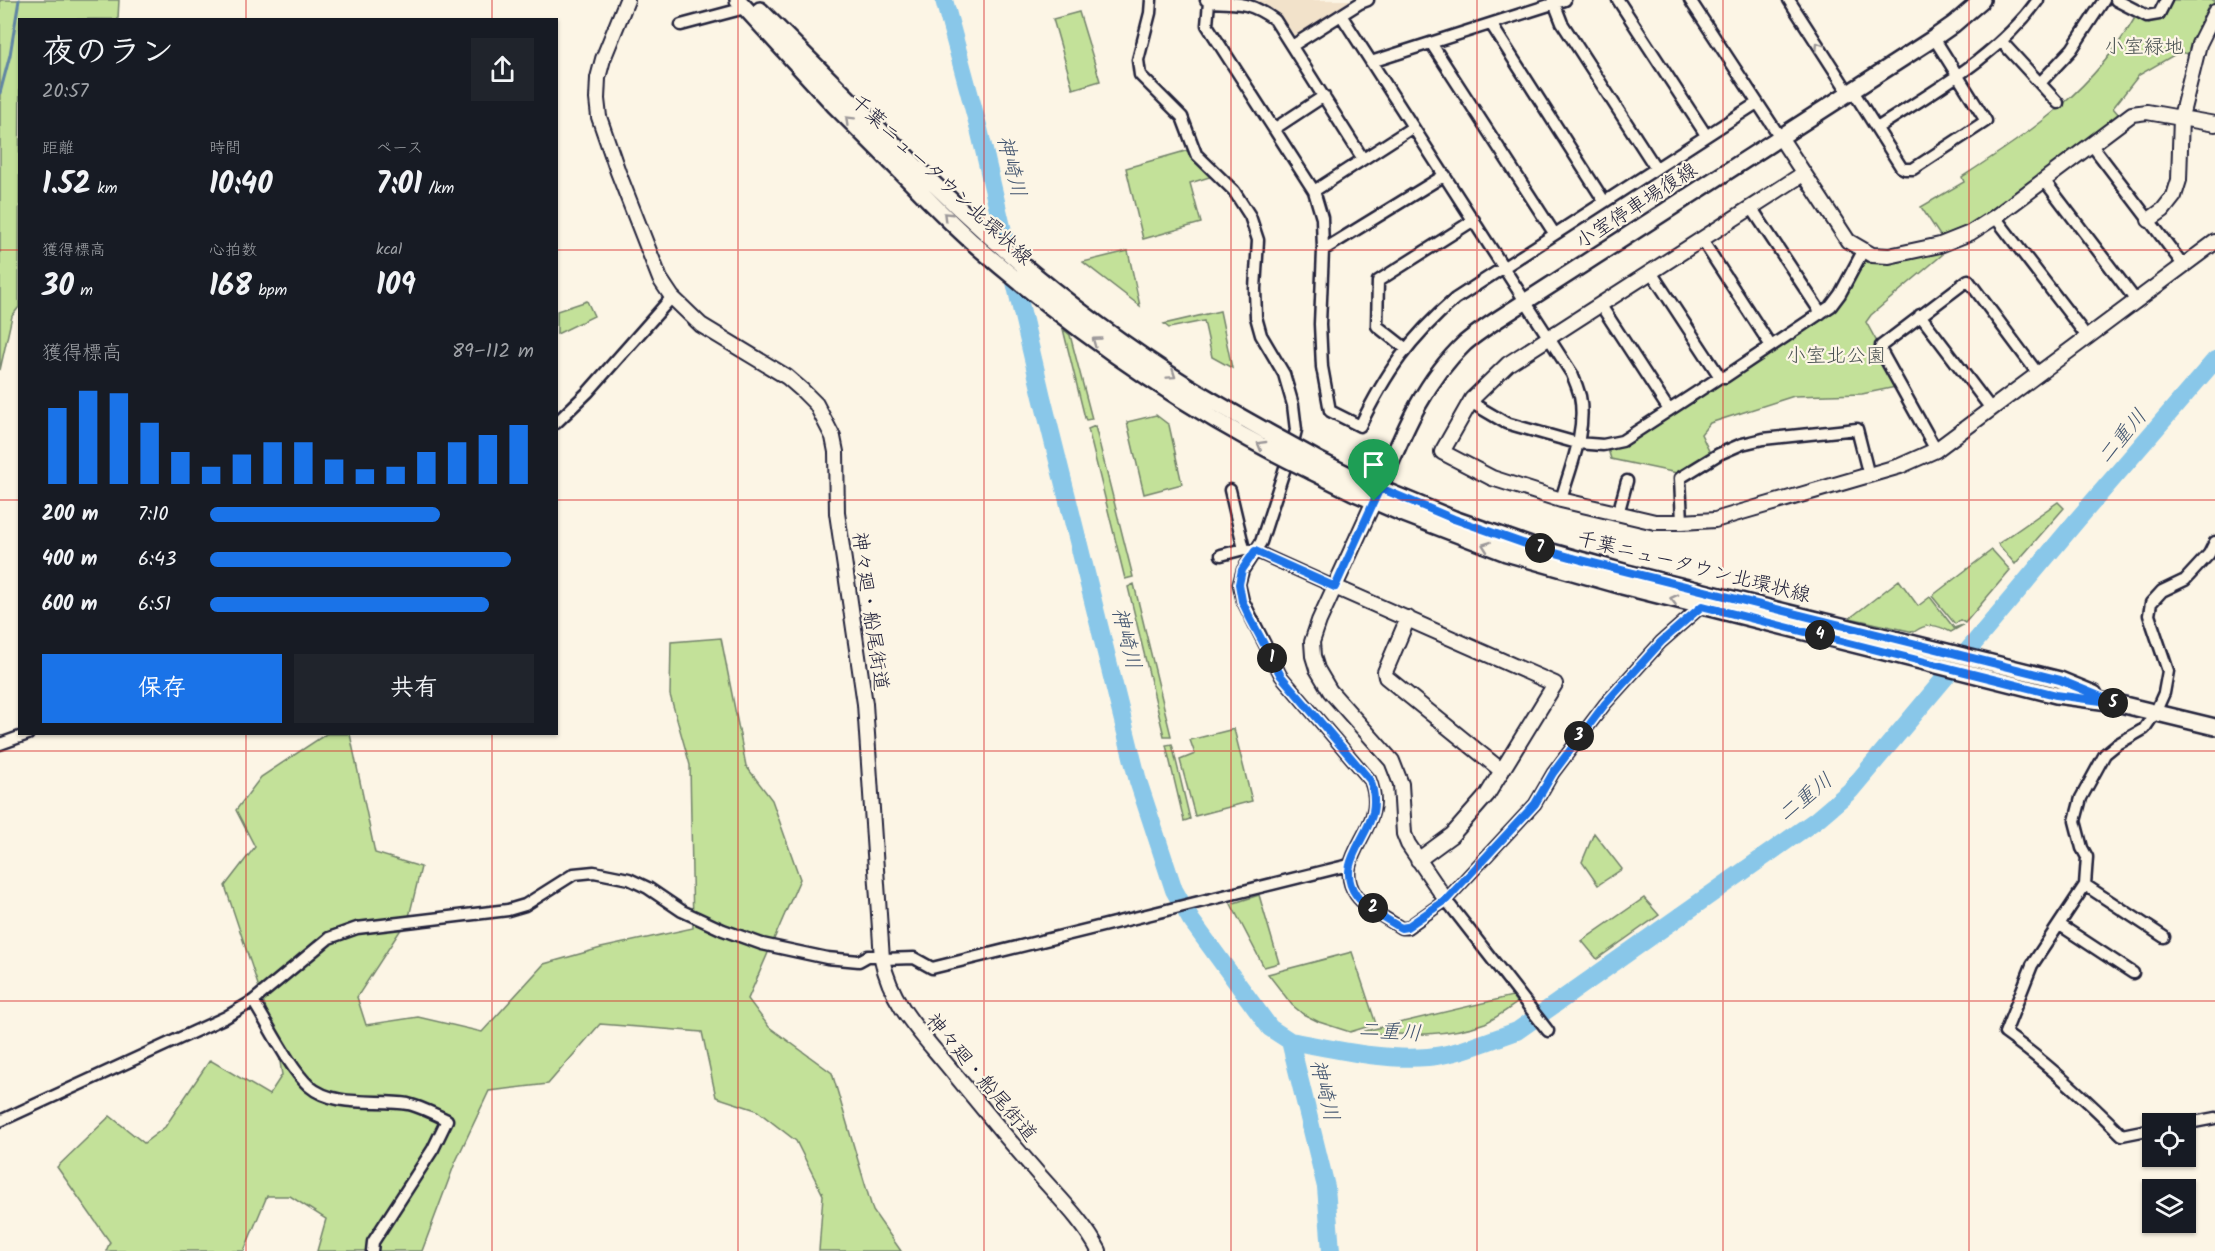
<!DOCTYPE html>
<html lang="ja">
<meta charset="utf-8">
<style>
body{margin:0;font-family:Kalam,"Klee One",sans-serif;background:#20242c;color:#f1f3f6;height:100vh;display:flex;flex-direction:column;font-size:22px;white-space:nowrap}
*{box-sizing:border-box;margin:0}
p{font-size:20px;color:#9ea1a6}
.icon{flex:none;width:33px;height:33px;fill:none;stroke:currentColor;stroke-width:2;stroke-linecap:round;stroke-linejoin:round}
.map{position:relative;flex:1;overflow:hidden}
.sheet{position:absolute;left:18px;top:18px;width:540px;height:717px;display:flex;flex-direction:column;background:#171b24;border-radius:0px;box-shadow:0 2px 4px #0004}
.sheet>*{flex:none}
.controls{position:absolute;left:2142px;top:1113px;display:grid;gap:12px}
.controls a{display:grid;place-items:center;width:54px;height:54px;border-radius:0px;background:#171b24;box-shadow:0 2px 4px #0004;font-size:30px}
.pin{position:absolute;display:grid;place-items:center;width:51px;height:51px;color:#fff;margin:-62px -26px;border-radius:50% 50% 50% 0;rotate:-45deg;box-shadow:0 0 6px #0007}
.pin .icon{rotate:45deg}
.km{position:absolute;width:30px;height:30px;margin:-15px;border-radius:50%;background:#222;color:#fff;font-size:16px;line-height:30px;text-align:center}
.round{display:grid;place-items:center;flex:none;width:63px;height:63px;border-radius:0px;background:#20242c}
.headline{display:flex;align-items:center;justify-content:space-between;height:102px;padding:0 24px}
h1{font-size:33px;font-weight:700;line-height:45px}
.metrics{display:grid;grid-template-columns:repeat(3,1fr);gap:9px;height:102px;padding:6px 24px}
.metrics div{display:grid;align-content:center}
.metrics b{font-size:30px;font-weight:700}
.metrics small{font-size:16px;font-weight:400}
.metrics p{font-size:16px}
.chart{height:168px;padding:12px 24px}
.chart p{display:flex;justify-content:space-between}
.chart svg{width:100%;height:108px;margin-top:6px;stroke:#1a73e8;stroke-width:6}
.primary-button{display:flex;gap:12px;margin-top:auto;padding:12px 24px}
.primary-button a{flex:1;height:69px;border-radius:0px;background:#1a73e8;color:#fff;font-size:24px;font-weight:700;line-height:69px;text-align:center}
.primary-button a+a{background:#20242c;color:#f1f3f6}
ul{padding:0 24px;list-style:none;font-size:20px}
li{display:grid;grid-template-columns:96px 72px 1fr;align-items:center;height:45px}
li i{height:15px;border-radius:8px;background:#1a73e8}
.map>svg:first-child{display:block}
.built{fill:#f2e2ca}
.green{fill:#c3e199;stroke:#72826a;stroke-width:1.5}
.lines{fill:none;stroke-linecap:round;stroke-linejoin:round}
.stream{stroke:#6085a3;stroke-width:3}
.river{stroke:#89c7e9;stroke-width:18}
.minor-casing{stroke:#22223b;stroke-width:15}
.tertiary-casing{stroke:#22223b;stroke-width:18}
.secondary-casing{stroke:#22223b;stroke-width:20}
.minor{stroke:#fcf5e5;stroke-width:10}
.tertiary{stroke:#fcf5e5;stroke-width:14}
.secondary{stroke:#fcf5e5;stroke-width:15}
.secondary-bridge-casing{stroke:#22223b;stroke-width:20;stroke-linecap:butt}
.secondary-bridge{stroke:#fcf5e5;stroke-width:15}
.oneway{stroke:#9a9698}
.route-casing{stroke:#fff;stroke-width:12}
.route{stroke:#1a73e8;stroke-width:8}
.grid{fill:none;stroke:#d62828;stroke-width:1.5;stroke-opacity:0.55}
.labels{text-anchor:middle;stroke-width:4.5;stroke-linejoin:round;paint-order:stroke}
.park-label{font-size:20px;fill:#4a5252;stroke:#fcf5e5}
.street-label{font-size:20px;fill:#22223b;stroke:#fcf5e5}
.water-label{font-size:21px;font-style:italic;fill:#41546f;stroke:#fcf5e5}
</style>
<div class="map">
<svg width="2215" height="1251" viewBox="0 0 2215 1251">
<rect width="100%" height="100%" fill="#fcf5e5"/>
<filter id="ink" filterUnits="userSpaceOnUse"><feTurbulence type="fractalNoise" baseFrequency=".0167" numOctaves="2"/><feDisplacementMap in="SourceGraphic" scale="12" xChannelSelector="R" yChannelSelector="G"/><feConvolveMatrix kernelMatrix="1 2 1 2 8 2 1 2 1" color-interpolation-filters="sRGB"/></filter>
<g filter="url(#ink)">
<path class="built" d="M1256,0H1352L1295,36L1275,11Z"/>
<path class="green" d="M0,0H119L118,19L20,20L19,307L12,316L0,370Z
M2172,0H2215L2192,55L2179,52L2139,75L2113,108L2119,115L1990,211L1966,227L1941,237L1921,207L1964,182L1962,177C2033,130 2092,92 2136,16L2149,23L2163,18Z
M1079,12L1100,81L1073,89L1053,19Z
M1189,150L1196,162L1213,176L1190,183L1201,223L1143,239L1126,168Z
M1128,251L1140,306L1083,262Z
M1941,251L1942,255L1871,315L1866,322L1878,344L1877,354L1896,387L1862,394L1794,396L1710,423L1701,434L1710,453L1677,473L1611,459L1608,449L1824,316L1861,263L1868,259L1883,263Z
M587,301L594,316L557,334V311Z
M1220,311L1232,368L1212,357L1204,321L1169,328L1164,324Z
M1063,329L1070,335L1092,419L1086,420L1085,418Z
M1156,415L1169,425L1182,484L1144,494L1127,422Z
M1095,426L1133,577L1125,579L1088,429Z
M2058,502L2064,508L2015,564L1998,544Z
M1992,550L2010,570L1965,623L1960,620L1955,624L1932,596Z
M1899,580L1918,606L1930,597L1954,628L1963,625L1951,632C1937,625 1928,622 1914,632L1850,618Z
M1134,584L1171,736H1164L1128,587Z
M721,638L746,766L772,800L800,879L748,999L769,1027L832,1073L873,1211L901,1251H819L823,1195L796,1141L756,1110L716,1097L702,1032L600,1024L548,1084L489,1091L455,1163L422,1251H317L326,1219L290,1196H267L244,1251H106L110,1242L57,1167L110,1116L144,1143L165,1127L210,1060L269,1095L282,1075L277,1042L225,886L255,847L236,810L261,777L326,734H350L375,853L421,867L409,917L357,997L366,1025L418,1017L482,1032L544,964L601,948L693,928L690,765L670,695L671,642Z
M1234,729L1252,801L1195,816L1180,760L1195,754L1190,740Z
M1172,744L1190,819L1184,821L1166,745Z
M1594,833L1622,869L1598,885L1582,862Z
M1259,895L1279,963L1264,967L1231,904Z
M1644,898L1659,915L1597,959L1582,941Z
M1352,952L1376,1024L1350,1032L1319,1022L1303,1014L1292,1005L1268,974Z
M1512,996L1517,1003C1507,1010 1496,1018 1485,1023C1447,1037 1406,1035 1366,1033L1365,1031Z"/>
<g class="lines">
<path class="stream" d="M0,93L10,55L19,0"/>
<path class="river" d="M944,0L979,129L1042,397L1138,781L1174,890L1191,920L1270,1028L1290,1041L1326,1187L1331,1251
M1290,1041C1335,1049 1382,1061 1428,1057C1458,1054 1488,1041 1517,1031L1816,820L1850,791L2078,519L2215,360"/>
<defs>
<path id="minor" d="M1151,0L1150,13L1138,60L1140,75L1182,117L1196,154L1234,191L1250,216L1258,240L1255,289L1256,317L1261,335L1284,374L1293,405L1296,430L1292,446L1261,542L1243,570L1239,584L1243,601L1281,676L1370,780C1374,790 1376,801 1373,812C1367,840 1335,865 1356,895C1366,909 1387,918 1401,928H1407L1446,900L1535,804L1553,773L1605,704L1661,642L1702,606
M1206,0L1209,2C1240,3 1250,2 1275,20L1363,159
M1553,0L1562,23L1655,167
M1618,0L1706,135
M1690,0L1780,137
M1789,0L1849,93
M2116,0L2147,16L2159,14L2166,0
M1209,2L1207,25L1314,191L1322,218L1323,250L1320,324L1322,367L1330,411L1360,426C1387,371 1409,339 1455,299L1757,103
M1341,15L1360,3L1368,0
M1491,24L1604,201
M681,25L745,8
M2002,42L2058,103
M1431,43L1554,233
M1292,46L1341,15L1572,374C1575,381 1578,389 1580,396C1587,430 1570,468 1561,500
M1371,62L1565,0
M2040,83L2072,49L2104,0
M1853,91L1901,167L1905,169H1913L1986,121L1934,38
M1877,128C1935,90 1997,57 2038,0
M1274,129L1324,96
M2091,144L2184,266
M2044,180L2137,302
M1314,191L1413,127
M1751,207L1821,313
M1995,217L2088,338
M1702,240L1771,346
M1323,250L1445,175
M1651,272L1720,377
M1600,304L1669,410
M1920,315L1992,410
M1405,348L1377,326L1378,281L1474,220
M1472,399L1477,406L1506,423L1577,443L1603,445L1622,441L1720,377H1725L1831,306L1840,294L1863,251
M556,423L588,392L672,297
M1936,450L1881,351V346L1968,280L2039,375
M1230,490L1244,549
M1618,514L1627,481
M1682,522L1680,478L1719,454L1742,444L1763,439L1857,429L1869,476
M1221,555L1244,549L1255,551L1335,587
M0,744L28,734
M2085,885L2164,937
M1446,900L1548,1031
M2060,925L2133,973
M882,959L914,958L932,968L1349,865
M253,1001C268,1024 290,1069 309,1086C334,1108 378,1099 408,1104C421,1107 435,1114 447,1120L433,1149L373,1242L372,1251
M0,1121L226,1017L253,1001L329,938L357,928L508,910L525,905L574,874L594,872L629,879L648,888L682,911L723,930L762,944L827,958L859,961L868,956H882
M2184,1124L2215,1118
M2152,1129L2122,1135C2085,1098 2047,1063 2005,1033L2032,965L2085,885L2087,857L2082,848L2075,821L2081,798L2105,754L2116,745L2144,729L2155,713L2164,693L2168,671L2149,615L2151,603L2162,591L2185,580L2209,554L2215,542"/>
<path id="tertiary" d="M627,0L603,59L598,78L597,99L599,117L618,172L660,279L672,297L701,325L787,377L802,390L816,404L833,437L836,452L837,513L865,704L882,959C890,1000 916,1028 942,1059C973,1096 1002,1133 1034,1169C1056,1195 1083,1220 1099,1251
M1780,137L1848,241L1872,255L1889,256L1940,245L1970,233L1995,217L2132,114L2147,112L2215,124
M1803,174L1508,364L1472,399L1442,452L1492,478L1561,500L1655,522H1682L1715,520L1735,514L1900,466L1936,450L2215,242
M2149,220L2163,210L2174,196L2179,180L2181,117L2199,44L2215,12
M1374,501L1319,621L1312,642L1313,656L1317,669L1330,691L1392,761L1401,784L1404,834L1408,844L1446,900
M1335,587L1555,684L1487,795L1452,835L1418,860
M1408,618L1385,672L1386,677L1502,771"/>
<path id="secondary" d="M738,0L835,106L890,161
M760,10L901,151
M1318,460L1359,480L1454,519L1534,547L1627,573L2060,680L2094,694
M1313,472L1353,492L1404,514L1506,553L1622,586L2056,695L2116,703L2215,727
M1376,497C1400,442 1420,385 1465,343C1478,332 1492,323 1506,314L1934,38L1954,24L1982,0"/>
</defs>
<use href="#minor" class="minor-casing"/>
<use href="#tertiary" class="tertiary-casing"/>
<use href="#secondary" class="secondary-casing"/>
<use href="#minor" class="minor"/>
<use href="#tertiary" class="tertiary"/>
<use href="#secondary" class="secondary"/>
<defs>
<path id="secondary-bridge" d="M901,151C988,241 1084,321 1191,388C1232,413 1275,436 1318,460
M890,161C917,188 943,216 971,241C1074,331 1189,413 1313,472"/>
</defs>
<use href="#secondary-bridge" class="secondary-bridge-casing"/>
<use href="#secondary-bridge" class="secondary-bridge"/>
</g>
<defs><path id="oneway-chevron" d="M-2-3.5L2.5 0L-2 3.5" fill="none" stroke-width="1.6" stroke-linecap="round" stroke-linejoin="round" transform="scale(1.5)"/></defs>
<g class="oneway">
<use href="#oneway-chevron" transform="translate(1819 46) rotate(-123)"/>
<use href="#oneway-chevron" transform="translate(849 120) rotate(-135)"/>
<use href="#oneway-chevron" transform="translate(947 216) rotate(-136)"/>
<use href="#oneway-chevron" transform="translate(1096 341) rotate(-144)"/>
<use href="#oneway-chevron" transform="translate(1172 375) rotate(34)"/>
<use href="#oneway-chevron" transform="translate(1261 445) rotate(-150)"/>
<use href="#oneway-chevron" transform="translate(1486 546) rotate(-160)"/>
<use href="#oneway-chevron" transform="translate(1674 599) rotate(-166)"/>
</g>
</g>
<g class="lines" filter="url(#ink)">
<defs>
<path id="route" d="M1380,488L1454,519L1534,547L1581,560L2060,680L2116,703L2056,695L1702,606L1661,642L1605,704L1553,773L1535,804L1446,900L1407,927L1401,928C1387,919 1366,909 1356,895C1335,865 1367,840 1373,812C1375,801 1374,790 1370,780L1281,676L1250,618L1242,601L1239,584L1242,570L1255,551L1335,587Z"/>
</defs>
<use href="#route" class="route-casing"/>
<use href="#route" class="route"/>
</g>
<path class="grid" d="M246,0V20M492,0V20M738,0V1251M984,0V1251M1231,0V1251M1477,0V1251M1723,0V1251M1969,0V1251M0,250H20M556,250H2215M0,500H20M556,500H2215M246,734V1251M492,734V1251M0,751H2215M0,1001H2215"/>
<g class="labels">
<g class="park-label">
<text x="2144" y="53">小室緑地</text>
<text x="1836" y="362">小室北公園</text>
</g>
<g class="street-label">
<text transform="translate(942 179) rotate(43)" y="7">千葉ニュータウン北環状線</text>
<text transform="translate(1636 205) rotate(-33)" y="7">小室停車場復線</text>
<text transform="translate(1694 566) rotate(14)" y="7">千葉ニュータウン北環状線</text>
<text transform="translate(871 611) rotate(82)" y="7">神々廻・船尾街道</text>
<text transform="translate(982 1077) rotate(50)" y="7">神々廻・船尾街道</text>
</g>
<g class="water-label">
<text transform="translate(1012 166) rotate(76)" y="7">神崎川</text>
<text transform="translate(2122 436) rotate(-50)" y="7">二重川</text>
<text transform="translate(1127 638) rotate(76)" y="7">神崎川</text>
<text transform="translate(1805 797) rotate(-39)" y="7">二重川</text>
<text transform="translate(1390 1031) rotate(4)" y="7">二重川</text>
<text transform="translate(1325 1090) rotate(76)" y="7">神崎川</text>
</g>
</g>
</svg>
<div class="controls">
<a><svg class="icon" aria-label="locate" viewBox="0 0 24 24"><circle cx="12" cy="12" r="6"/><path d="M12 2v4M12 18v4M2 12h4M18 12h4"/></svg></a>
<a><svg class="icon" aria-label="layers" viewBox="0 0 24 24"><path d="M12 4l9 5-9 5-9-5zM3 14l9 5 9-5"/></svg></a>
</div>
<div class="pin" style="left:1374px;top:501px;background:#1e9e55"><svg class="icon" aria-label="arrive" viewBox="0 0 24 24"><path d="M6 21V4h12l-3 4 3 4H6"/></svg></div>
<b class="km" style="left:1272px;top:658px">1</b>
<b class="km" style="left:1373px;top:908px">2</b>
<b class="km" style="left:1579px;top:736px">3</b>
<b class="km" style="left:1820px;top:635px">4</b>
<b class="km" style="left:2113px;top:703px">5</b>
<b class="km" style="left:1540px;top:548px">7</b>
<section class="sheet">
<div class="headline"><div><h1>夜のラン</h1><p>20:57</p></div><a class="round"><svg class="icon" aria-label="share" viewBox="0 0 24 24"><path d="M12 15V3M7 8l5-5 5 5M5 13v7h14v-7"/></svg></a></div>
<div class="metrics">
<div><p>距離</p><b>1.52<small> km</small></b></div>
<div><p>時間</p><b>10:40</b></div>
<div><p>ペース</p><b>7:01<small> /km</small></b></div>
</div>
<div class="metrics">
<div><p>獲得標高</p><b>30<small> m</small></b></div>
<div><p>心拍数</p><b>168<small> bpm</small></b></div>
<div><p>kcal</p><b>109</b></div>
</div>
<div class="chart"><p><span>獲得標高</span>89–112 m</p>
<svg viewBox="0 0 160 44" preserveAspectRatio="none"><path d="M5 44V13M15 44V6M25 44V7M35 44V19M45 44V31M55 44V37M65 44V32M75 44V27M85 44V27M95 44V34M105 44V38M115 44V37M125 44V31M135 44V27M145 44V24M155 44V20"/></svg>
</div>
<ul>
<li><b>200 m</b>7:10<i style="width:71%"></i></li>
<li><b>400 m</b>6:43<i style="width:93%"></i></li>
<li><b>600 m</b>6:51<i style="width:86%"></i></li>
</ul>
<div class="primary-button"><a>保存</a><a>共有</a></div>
</section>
</div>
